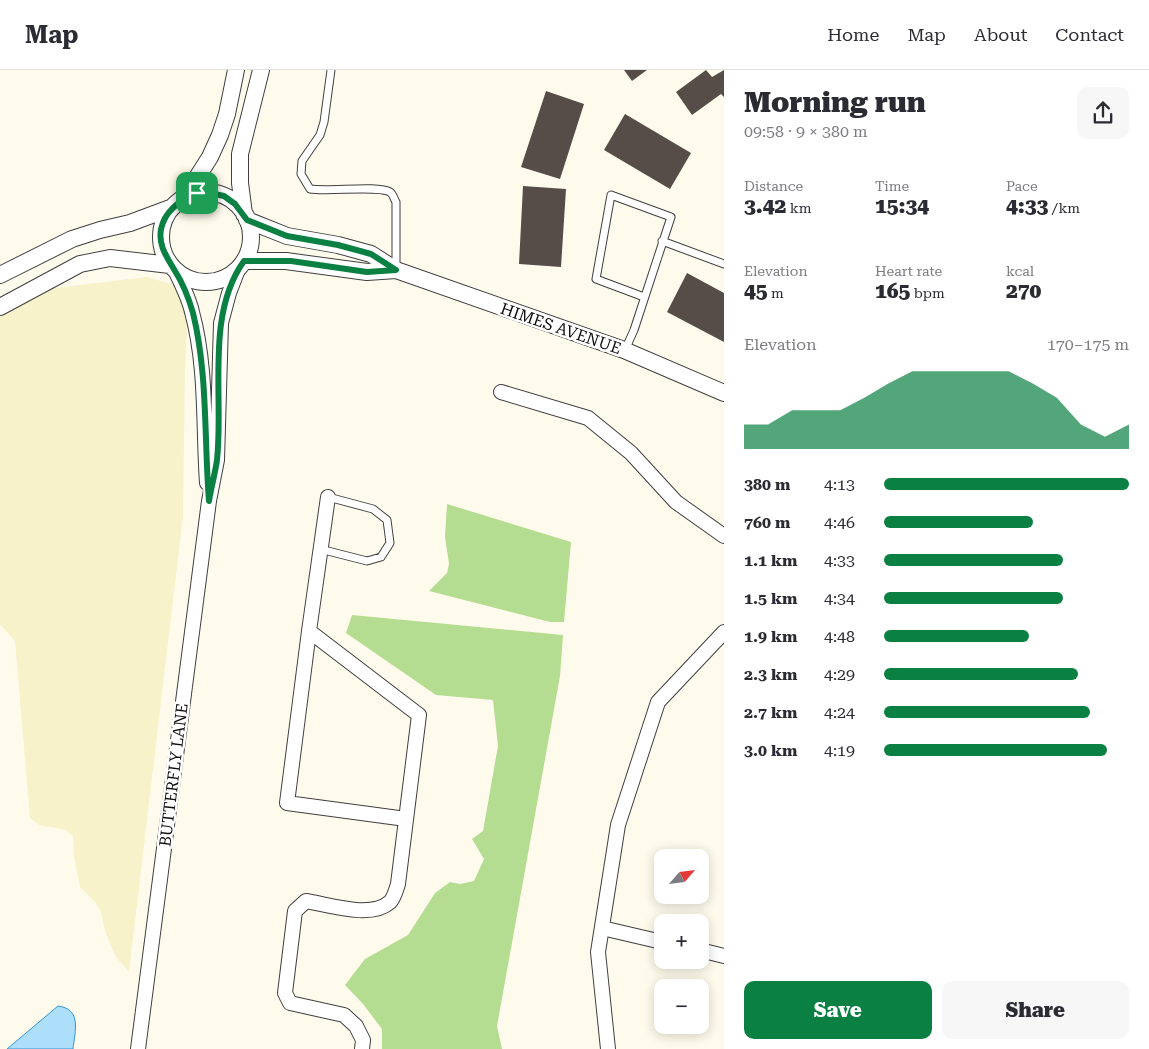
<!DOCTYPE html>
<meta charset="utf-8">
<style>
body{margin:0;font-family:"Roboto Serif",serif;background:#f7f7f7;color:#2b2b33;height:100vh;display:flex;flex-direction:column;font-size:19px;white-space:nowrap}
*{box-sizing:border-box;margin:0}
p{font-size:16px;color:#7c7c81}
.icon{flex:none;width:28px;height:28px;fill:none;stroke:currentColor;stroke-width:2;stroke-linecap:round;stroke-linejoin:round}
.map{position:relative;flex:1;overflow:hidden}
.panel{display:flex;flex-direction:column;background:#fff;width:425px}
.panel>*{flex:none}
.needle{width:32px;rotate:62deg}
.tools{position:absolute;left:654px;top:779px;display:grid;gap:10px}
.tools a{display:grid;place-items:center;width:55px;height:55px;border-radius:10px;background:#fff;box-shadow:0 2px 12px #0003;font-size:25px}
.pin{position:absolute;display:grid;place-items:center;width:42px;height:42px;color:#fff;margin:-21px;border-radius:10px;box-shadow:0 2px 8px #0006}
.round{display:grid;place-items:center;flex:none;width:52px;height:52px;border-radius:10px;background:#f7f7f7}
.headline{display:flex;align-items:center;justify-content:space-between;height:85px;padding:0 20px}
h1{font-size:28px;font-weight:800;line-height:38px}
.metrics{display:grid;grid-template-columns:repeat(3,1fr);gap:8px;height:85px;padding:5px 20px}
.metrics div{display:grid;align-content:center}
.metrics b{font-size:21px;font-weight:800}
.metrics small{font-size:14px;font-weight:400}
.metrics p{font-size:14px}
.chart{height:140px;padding:10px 20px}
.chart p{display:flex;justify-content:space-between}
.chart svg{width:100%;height:90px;margin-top:5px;fill:#0b8043;opacity:.7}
.cta{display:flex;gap:10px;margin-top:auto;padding:10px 20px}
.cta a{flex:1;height:58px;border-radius:10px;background:#0b8043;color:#fff;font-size:20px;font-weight:800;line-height:58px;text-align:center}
.cta a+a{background:#f7f7f7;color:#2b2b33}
ul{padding:0 20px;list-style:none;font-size:16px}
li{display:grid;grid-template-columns:80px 60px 1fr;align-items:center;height:38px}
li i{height:12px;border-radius:6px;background:#0b8043}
header{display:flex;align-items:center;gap:30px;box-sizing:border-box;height:70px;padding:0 25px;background:#fff;border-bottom:1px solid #e1e1e2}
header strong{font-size:24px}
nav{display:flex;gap:28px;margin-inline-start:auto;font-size:18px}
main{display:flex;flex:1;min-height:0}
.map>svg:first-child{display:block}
.farmland{fill:#f7f2ca}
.forest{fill:#b5dd91}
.water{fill:#addefa;stroke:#2f95d6}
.building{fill:#564d48}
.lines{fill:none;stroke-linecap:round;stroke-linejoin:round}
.service-casing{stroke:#3f3f3f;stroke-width:9}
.minor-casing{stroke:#3f3f3f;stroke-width:16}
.tertiary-casing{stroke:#3f3f3f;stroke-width:18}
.service{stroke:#fff;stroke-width:7}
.minor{stroke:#fff;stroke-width:14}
.tertiary{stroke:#fff;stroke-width:16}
.route-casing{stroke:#fff;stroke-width:10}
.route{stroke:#0b8043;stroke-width:6}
.labels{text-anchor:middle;stroke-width:5;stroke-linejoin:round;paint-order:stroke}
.street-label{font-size:16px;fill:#0c0c0c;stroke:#fff}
</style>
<header>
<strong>Map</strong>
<nav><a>Home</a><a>Map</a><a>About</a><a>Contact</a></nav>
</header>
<main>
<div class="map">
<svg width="724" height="979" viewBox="0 0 724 979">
<rect width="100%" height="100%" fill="#fffbec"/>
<path class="farmland" d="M147,207L189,219L185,299L183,446L129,902L116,887L105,861L101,842L95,832L80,817L74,788L73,766L66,760L39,755L30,748L15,571L0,554V230L54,218Z"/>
<path class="forest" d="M447,434L571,472L564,552H550L429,521L447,503L449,494L445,467Z
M352,545L563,565L560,606L497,956L502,979H382V959L363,934L345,915L365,889L408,865L435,823L450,812L460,814L474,811L484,789L472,769L483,761L498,676L493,630L436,625L346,563Z"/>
<path class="water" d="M58,936C82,939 75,961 73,979H7Z"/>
<path class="building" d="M624,0H647L632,11Z
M706,0L712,7L724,0V27L721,24L692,45L676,22Z
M546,21L584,34L560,109L521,97Z
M625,44L691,83L670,119L604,80Z
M523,116L566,119L561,197L519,194Z
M687,203L724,223V272L667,242Z"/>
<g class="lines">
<defs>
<path id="service" d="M331,0L324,52L320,65L302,91L301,104L310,119C329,122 378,115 390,122C393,124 394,129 396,132V200
M662,171L724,194
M625,280L634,260L671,147L611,125L596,209L644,227
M320,479L367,491L381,487L390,473L387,450L373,439L328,427"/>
<path id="minor" d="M175,200C181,213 189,228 192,242C207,297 203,356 207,413
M501,322L588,348L631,383L676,432L724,466
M328,427L309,561L287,733L406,749
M309,561L419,645L398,814C396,820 394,828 390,832C371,849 330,835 306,831L295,841L285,923L290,933L344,945L356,956L363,970L362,979
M602,858L662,872
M700,880L724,886
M138,979L209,431L217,390L221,253L229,223L239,197
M608,979L598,882L618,755L658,632L724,562"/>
<path id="tertiary" d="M161 167a45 45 0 1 1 90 0a45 45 0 1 1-90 0Z
M184,128L210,87L220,65L227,44L236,0
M244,144L240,113V84L261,0
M247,150L287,166L338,175L371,184L396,200L624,280L724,323
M244,191H286L367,202L396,200
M0,205L72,169L100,160L130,153L173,137
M0,237L80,194L110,188L170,195"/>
</defs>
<use href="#service" class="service-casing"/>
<use href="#minor" class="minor-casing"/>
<use href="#tertiary" class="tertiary-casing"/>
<use href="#service" class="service"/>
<use href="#minor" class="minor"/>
<use href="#tertiary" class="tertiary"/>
</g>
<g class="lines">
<defs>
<path id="route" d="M197,123H210L224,126L235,134L247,150L287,166L338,175L371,184L396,200L367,202L291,191H244C205,245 224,327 217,390C215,404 211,418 209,431C204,369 208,304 193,243C189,229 182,212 175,201C167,187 158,176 161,159C165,140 180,130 197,123Z"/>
</defs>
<use href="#route" class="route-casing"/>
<use href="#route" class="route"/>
</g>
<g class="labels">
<g class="street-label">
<text transform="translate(561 258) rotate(19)" y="6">HIMES AVENUE</text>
<text transform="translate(173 705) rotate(-83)" y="6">BUTTERFLY LANE</text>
</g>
</g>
</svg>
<div class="tools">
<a><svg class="needle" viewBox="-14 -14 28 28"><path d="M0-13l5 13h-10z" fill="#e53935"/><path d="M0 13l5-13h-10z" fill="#7c7c81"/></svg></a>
<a>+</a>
<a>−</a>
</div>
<div class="pin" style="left:197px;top:123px;background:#1e9e55"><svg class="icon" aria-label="arrive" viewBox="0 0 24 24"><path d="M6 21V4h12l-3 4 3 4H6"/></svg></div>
</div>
<section class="panel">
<div class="headline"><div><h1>Morning run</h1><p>09:58 · 9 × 380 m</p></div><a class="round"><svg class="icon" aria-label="share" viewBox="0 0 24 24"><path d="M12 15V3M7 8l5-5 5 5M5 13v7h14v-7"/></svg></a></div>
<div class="metrics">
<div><p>Distance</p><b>3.42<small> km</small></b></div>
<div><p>Time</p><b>15:34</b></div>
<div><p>Pace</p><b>4:33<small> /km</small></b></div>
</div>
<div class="metrics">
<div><p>Elevation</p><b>45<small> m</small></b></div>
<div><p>Heart rate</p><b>165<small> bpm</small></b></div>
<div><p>kcal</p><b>270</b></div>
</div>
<div class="chart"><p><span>Elevation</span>170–175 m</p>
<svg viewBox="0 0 160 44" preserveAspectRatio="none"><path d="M0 44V32L10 32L20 25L30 25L40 25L50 19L60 12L70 6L80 6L90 6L100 6L110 6L120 12L130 19L140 32L150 38L160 32V44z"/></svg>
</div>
<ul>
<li><b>380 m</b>4:13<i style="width:100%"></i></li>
<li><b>760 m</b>4:46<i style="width:61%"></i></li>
<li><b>1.1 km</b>4:33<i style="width:73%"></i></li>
<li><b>1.5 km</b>4:34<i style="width:73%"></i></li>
<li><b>1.9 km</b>4:48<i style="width:59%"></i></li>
<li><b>2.3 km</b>4:29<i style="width:79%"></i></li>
<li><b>2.7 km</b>4:24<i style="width:84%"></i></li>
<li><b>3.0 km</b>4:19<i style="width:91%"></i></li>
</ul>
<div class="cta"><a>Save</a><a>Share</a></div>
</section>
</main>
